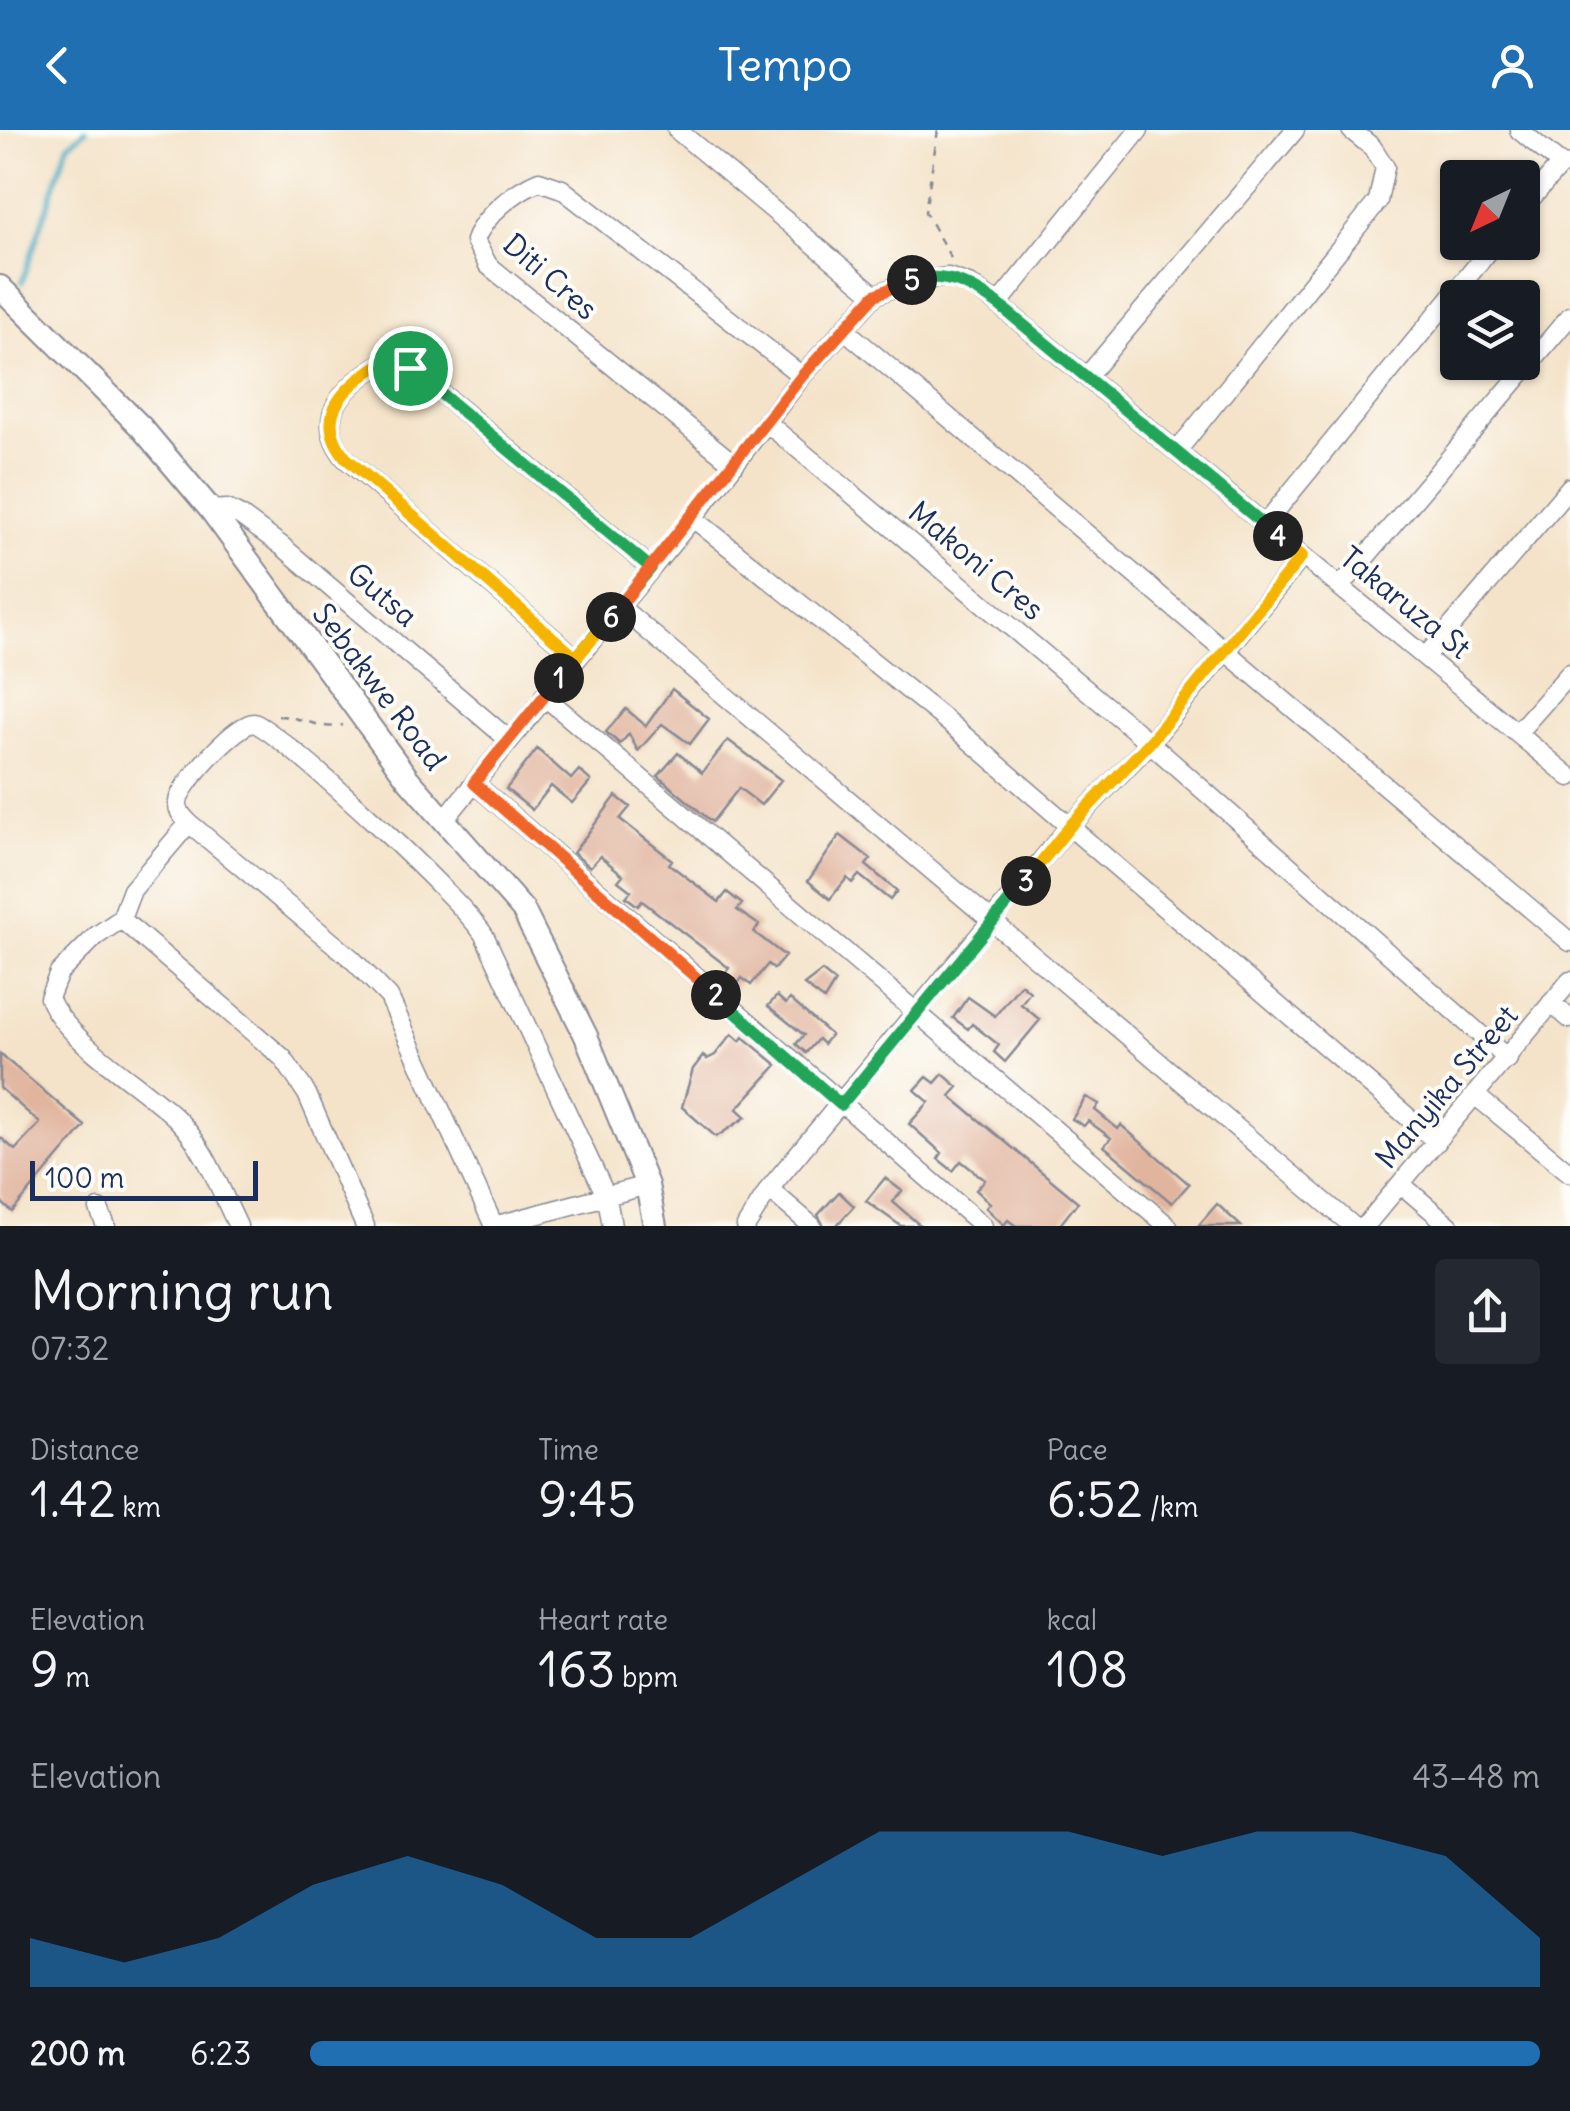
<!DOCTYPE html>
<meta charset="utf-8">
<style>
body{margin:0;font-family:Delius,sans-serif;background:#242831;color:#f1f3f6;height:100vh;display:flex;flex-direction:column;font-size:38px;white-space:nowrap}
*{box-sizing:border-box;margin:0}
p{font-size:32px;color:#9ea1a6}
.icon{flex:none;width:55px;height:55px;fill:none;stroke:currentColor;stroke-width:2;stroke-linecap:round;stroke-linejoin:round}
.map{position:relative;height:1096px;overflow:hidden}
.side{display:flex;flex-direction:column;background:#171b24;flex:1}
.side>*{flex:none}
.needle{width:65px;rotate:223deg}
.controls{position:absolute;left:1440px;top:30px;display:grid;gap:20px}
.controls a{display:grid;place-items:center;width:100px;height:100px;border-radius:10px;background:#171b24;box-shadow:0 2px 8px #0004;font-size:50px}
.scale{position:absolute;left:30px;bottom:25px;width:228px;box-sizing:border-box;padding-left:10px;border:5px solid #1b2f5e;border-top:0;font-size:28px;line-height:35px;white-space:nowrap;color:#1b2f5e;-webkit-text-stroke:8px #fdfcf7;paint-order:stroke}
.pin{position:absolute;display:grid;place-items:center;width:85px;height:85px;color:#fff;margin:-42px;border:5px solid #fff;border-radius:50%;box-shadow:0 2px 10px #0007}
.km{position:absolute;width:50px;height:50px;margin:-25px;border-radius:50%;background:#222;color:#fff;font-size:28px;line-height:50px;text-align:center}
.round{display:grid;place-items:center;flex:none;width:105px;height:105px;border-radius:10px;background:#242831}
.overview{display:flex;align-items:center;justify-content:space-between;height:170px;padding:0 30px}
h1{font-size:55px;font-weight:600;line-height:75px}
.figures{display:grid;grid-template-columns:repeat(3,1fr);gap:15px;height:170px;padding:10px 30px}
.figures div{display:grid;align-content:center}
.figures b{font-size:50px;font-weight:600}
.figures small{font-size:28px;font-weight:400}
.figures p{font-size:28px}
.chart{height:280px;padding:20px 30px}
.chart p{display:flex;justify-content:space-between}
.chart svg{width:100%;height:180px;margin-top:10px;fill:#1f6fb2;opacity:.7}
ul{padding:0 30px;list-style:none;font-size:32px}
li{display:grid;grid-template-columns:160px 120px 1fr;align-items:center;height:75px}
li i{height:25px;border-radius:12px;background:#1f6fb2}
header{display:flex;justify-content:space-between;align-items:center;height:130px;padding:0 30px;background:#1f6fb2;color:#fff;font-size:45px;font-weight:600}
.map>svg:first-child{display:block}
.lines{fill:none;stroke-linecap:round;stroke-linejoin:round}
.stream{stroke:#44abc3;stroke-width:5}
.building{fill:#e1b49e}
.minor-casing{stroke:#888994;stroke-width:21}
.tertiary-casing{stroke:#888994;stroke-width:26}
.path{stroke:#888994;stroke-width:2.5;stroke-dasharray:8 8;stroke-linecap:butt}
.minor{stroke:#fff;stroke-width:18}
.tertiary{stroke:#fff;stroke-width:22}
.split-1-casing{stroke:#fff;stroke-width:20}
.split-2-casing{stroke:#fff;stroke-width:20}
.split-3-casing{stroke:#fff;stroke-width:20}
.split-4-casing{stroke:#fff;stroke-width:20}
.split-5-casing{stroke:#fff;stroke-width:20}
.split-6-casing{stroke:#fff;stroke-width:20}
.split-7-casing{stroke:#fff;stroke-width:20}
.split-1{stroke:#22a559;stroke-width:12}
.split-2{stroke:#f0652b;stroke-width:12}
.split-3{stroke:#22a559;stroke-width:12}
.split-4{stroke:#f5b400;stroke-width:12}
.split-5{stroke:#22a559;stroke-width:12}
.split-6{stroke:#f0652b;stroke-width:12}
.split-7{stroke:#f5b400;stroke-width:12}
.labels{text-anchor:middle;stroke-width:8;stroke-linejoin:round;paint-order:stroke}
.street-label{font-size:30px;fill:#1b2f5e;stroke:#fdfcf7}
</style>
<header><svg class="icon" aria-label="back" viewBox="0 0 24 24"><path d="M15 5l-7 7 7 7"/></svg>Tempo<svg class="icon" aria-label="person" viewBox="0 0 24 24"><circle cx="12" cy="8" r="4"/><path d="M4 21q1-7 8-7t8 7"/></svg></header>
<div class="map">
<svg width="1570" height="1096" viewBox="0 0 1570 1096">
<rect width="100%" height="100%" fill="#fdfcf7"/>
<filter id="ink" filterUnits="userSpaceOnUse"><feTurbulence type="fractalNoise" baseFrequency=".01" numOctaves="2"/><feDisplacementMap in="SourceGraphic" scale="20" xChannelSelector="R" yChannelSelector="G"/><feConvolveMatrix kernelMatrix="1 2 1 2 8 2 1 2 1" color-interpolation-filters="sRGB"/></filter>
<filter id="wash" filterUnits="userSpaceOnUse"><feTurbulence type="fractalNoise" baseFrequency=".0048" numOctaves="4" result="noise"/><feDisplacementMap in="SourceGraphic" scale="40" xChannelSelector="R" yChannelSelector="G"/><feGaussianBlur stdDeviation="2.25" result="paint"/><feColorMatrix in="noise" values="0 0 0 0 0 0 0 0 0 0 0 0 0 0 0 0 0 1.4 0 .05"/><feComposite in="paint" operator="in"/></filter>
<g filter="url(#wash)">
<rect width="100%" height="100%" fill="#f4e3c9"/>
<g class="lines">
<path class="stream" d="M22,152L68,15L86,0"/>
</g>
<g id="blocks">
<path class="building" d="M672,559L709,589L690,614L662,594L638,621L629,604L620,614L606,602L626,579L646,596Z
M728,610L781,650L761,675L739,658L712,692L658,646L678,623L702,643Z
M537,619L571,649L579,640L591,651L572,673L551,656L532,680L506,659Z
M616,666L630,677L620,689L672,730L669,734L719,772L727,762L742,774L737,780L759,795L754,802L785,826L774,839L768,834L751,855L742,848L732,861L720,850L729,838L642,771L638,776L626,767L631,761L618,751L623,745L600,726L590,737L573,723Z
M840,705L871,729L866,735L897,761L890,770L859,745L852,753L847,748L830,769L808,751Z
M822,841L835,852L824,870L804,855Z
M1021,854L1030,862L1021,874L1040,890L1005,932L994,922L999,915L972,894L968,899L953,888L968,867L995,886Z
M777,866L786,874L790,869L831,905L823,914L818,909L806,923L796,914L804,905L768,876Z
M732,904L740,911L743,907L777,935L737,979L746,987L716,1007L682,977L693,939L703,926L707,929L715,925Z
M0,924L85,996L12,1082L0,1071V1007L15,1020L40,993L0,958Z
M943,944L958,957L950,966L1078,1072L1059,1096H1016L1008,1090L1004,1095L986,1078L990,1073L976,1060L985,1050L961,1031L953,1041L938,1029L942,1023L909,994L929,972L915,960L927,947L935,953Z
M1086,967L1099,974L1095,980L1118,999L1121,995L1189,1054L1172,1073L1104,1016L1111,1008L1088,991L1084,996L1072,989Z
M885,1048L902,1061L893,1072L921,1096H901L866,1071Z
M839,1062L854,1076L836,1096H824L818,1085Z
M1217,1074L1230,1086L1241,1096H1198Z"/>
</g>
</g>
<g filter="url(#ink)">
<use href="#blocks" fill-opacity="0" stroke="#888994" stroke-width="2.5"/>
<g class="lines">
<defs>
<path id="minor" d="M677,0L875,165
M1519,0L1561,34L1570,35
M1522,79L1561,34
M998,174L1139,0
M845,200L1570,812
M1088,245L1295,0
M766,292L1150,613L1508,929
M1177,321L1378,71L1385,37L1372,17L1351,0
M734,334L488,135L475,111C483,86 515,61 539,51L562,59L802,246
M211,380L227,379L241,386L282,416L509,610
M693,388L947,591L1437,1012
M1265,394L1496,112
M1341,456L1570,186
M620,477L1353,1096
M1427,525L1570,357
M576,528L345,328C312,287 343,257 382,233L411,238L651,438
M544,566L1168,1096
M1518,602L1570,543
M474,653L983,1096
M444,690L693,388L802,246L875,165L907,152L948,147L971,155L998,174L1570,647
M189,693C183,687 177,681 178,672C179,655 237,593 254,593C284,604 469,776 485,807L607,1068L612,1096
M121,789L283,928L307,964L365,1096
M1551,873L1570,889
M1476,966L1570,1043
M1402,1055L1450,1096
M769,1059L812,1096
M99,1079L106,1096
M238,1096C220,1060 206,1018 177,989C141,954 68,913 49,868L59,843L96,806L121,789L132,760L189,693L352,829L389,867L494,1096
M494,1096L647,1055
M746,1096L769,1059L1070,696L1150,613L1302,427
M1365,1096L1570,851"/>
<path id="tertiary" d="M0,157L141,297L211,380L408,649L523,780L586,906L647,1055L655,1096"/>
</defs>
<use href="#minor" class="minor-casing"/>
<use href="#tertiary" class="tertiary-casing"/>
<path class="path" d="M938,0L925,82L952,130
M278,586C301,586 321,601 343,595"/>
<use href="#minor" class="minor"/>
<use href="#tertiary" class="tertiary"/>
</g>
</g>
<g class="lines" filter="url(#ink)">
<defs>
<path id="split-1" d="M410,238L651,438L559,548"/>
<path id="split-2" d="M559,548L474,653L716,865"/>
<path id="split-3" d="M716,865L841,975L1026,751"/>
<path id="split-4" d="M1026,751L1070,696L1150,612L1302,426L1278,406"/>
<path id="split-5" d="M912,150C947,142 970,155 998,174L1278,406"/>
<path id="split-6" d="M611,487L802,246L875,165L912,150"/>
<path id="split-7" d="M410,238L382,233C343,257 312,287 346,328L576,528L611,487"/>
</defs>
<use href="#split-1" class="split-1-casing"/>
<use href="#split-2" class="split-2-casing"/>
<use href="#split-3" class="split-3-casing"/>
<use href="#split-4" class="split-4-casing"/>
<use href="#split-5" class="split-5-casing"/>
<use href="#split-6" class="split-6-casing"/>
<use href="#split-7" class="split-7-casing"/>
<use href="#split-1" class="split-1"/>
<use href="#split-2" class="split-2"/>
<use href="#split-3" class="split-3"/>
<use href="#split-4" class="split-4"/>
<use href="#split-5" class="split-5"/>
<use href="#split-6" class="split-6"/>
<use href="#split-7" class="split-7"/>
</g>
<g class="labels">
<g class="street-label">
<text transform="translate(550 147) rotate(41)" y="10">Diti Cres</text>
<text transform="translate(976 431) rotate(40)" y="10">Makoni Cres</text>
<text transform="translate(382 465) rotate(40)" y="10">Gutsa</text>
<text transform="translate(1405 473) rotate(39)" y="10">Takaruza St</text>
<text transform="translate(379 557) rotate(53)" y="10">Sebakwe Road</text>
<text transform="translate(1447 957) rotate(-50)" y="10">Manyika Street</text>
</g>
</g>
</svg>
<div class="controls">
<a><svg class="needle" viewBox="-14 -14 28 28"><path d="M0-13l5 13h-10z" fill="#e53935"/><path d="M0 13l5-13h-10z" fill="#9ea1a6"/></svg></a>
<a><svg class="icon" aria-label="layers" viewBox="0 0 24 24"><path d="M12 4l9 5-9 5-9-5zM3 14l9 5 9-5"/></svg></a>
</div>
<div class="scale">100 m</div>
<div class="pin" style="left:410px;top:238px;background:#1e9e55"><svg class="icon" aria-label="arrive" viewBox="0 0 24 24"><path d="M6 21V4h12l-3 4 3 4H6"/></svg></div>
<b class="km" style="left:559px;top:548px">1</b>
<b class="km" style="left:716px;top:865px">2</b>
<b class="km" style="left:1026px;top:751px">3</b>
<b class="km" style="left:1278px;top:406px">4</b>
<b class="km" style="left:912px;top:150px">5</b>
<b class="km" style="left:611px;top:487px">6</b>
</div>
<section class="side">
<div class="overview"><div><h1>Morning run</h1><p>07:32</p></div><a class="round"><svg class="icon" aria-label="share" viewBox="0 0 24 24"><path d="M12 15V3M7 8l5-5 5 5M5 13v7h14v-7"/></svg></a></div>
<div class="figures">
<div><p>Distance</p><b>1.42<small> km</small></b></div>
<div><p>Time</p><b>9:45</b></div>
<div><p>Pace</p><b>6:52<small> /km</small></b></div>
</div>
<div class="figures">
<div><p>Elevation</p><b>9<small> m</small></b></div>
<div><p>Heart rate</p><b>163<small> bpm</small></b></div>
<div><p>kcal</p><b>108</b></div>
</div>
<div class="chart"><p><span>Elevation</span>43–48 m</p>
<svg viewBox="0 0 160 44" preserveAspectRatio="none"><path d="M0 44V32L10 38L20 32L30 19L40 12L50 19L60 32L70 32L80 19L90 6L100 6L110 6L120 12L130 6L140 6L150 12L160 32V44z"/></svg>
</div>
<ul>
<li><b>200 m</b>6:23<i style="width:100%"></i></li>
</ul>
</section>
